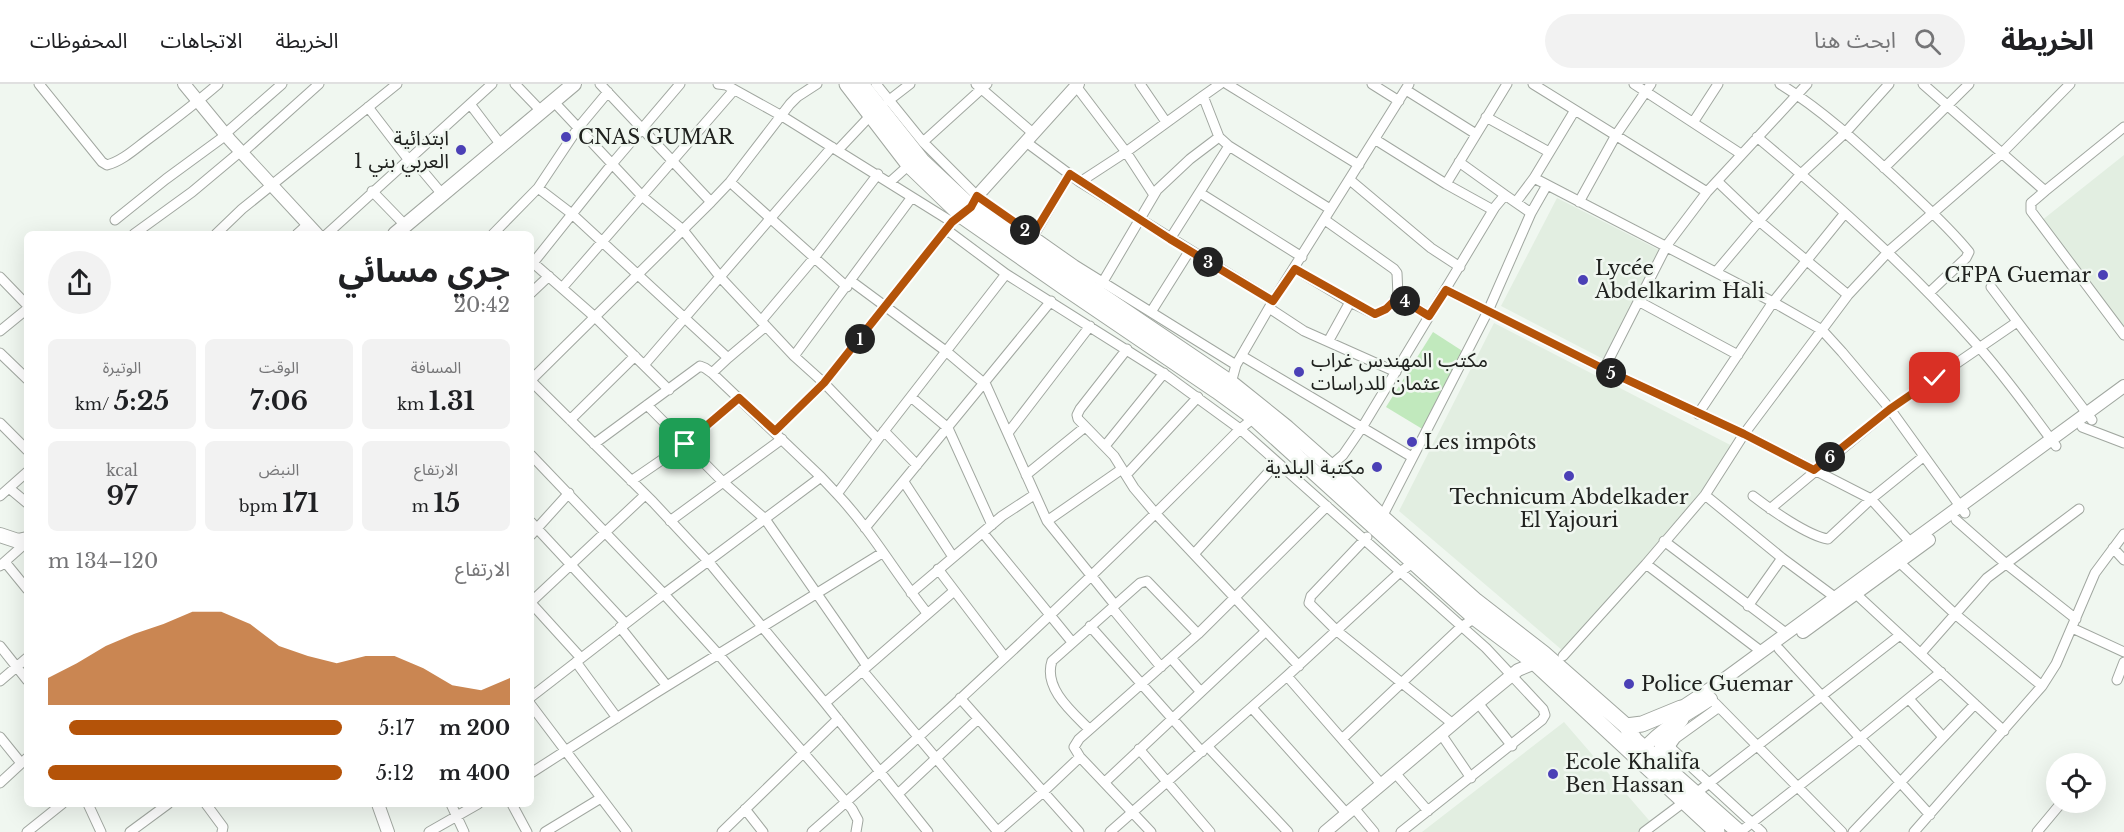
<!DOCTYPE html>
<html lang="ar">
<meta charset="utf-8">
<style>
body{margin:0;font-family:"Libre Baskerville","Noto Sans Arabic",serif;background:#f2f2f2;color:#202124;direction:rtl;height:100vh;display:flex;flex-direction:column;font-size:22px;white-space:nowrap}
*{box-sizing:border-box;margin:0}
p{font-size:20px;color:#757577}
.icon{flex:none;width:33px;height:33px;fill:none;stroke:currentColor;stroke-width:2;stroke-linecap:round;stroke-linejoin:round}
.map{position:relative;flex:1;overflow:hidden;direction:ltr}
.drawer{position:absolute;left:24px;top:147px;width:510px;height:576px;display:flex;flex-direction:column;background:#fff;border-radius:9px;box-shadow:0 6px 24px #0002;direction:rtl}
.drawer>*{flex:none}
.controls{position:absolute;left:2046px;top:669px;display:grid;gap:12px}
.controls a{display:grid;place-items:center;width:60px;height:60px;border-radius:50%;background:#fff;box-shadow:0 6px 24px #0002;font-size:30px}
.pin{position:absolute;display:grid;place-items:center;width:51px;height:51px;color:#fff;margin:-26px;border-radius:12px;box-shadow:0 3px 9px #0006}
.km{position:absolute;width:30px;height:30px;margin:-15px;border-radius:50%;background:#222;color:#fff;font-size:16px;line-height:30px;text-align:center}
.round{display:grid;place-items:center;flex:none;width:63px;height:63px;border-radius:32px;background:#f2f2f2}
.head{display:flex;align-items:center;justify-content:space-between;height:102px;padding:0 24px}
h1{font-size:33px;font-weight:700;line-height:45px}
.stats{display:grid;grid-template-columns:repeat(3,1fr);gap:9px;height:102px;padding:6px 24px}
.stats div{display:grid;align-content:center;border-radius:9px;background:#f2f2f2;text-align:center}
.stats b{font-size:26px;font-weight:700}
.stats small{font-size:16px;font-weight:400}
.stats p{font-size:16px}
.chart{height:168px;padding:12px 24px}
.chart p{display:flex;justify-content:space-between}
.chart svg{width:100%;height:108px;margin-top:6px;fill:#b45309;opacity:.7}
ul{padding:0 24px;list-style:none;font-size:20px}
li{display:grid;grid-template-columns:96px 72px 1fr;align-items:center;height:45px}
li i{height:15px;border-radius:8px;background:#b45309}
header{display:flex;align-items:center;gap:36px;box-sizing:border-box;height:84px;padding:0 30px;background:#fff;border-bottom:2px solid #e0e0e0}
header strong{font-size:28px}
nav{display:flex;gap:33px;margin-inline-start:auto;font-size:21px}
.search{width:420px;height:54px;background:#f2f2f2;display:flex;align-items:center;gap:15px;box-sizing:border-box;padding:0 21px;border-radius:33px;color:#757577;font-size:22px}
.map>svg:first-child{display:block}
.built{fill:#e2eee1}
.green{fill:#c1e9bd}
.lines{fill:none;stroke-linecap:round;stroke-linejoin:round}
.minor-casing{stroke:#a1a7a0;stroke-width:11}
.tertiary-casing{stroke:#a1a7a0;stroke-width:14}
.secondary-casing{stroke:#a1a7a0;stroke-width:16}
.trunk-casing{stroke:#a1a7a0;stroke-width:17}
.minor{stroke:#fff;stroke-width:9}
.tertiary{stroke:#fff;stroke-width:12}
.secondary{stroke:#fff;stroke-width:14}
.trunk{stroke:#fff;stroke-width:15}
.route-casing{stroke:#fff;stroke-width:12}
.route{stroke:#b45309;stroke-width:8}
.poi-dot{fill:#4b40b6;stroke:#f0f7f0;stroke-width:2}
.labels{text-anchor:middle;stroke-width:5;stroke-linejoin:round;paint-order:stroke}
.poi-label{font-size:20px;fill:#20221f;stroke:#f0f7f0;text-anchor:start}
</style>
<header>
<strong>الخريطة</strong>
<div class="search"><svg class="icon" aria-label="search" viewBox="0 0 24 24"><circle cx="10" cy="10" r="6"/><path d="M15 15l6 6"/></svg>ابحث هنا</div>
<nav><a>الخريطة</a><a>الاتجاهات</a><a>المحفوظات</a></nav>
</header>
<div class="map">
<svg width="2124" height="748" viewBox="0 0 2124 748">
<rect width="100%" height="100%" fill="#f0f7f0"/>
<path class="built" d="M2124,71V245L2041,137Z
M1557,114L1665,169L1609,278L1501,222Z
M1494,239L1740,366L1704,417L1569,572L1399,427Z
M1564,638L1654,742L1646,748H1422Z"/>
<path class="green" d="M1433,248L1464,268L1424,346L1386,323Z"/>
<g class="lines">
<defs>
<path id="minor" d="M39,0L102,78L107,81C122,77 135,65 147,56C171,38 195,20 218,0
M515,0L542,28
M600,0L711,118
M718,0L726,1L782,32L952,138
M876,0L923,58L977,112L1075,181L1236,281
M976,0L1034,50
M1140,0L1166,38
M1220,0L1203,12L1219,53L1229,62L1330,125
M1227,0L1359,81
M1372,0L1399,17
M1533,0L1707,108
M1634,0L1741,70
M1780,0C1824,27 1863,64 1901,99C1924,121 1949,143 1969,168L1966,174L1929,209
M1923,0L2045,107L2124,43
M1076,2L1126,68L1154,111
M1406,6L1476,50
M888,17L910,0
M554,18L643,113L683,146L721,194L794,272L824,299L878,355L837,410L821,393
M470,20L501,61
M368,23L408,75
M1486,33L1549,68
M1694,37L1718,0
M225,50L282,0
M1757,53C1835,118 1910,185 1978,262C2006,293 2031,329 2056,362
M1376,56L1446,100L1493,126
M923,58L987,0
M1026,58L1080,98L1273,217
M838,66L870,32
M242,69L319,0
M411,73L442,110
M1459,78L1505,111
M1884,84L1969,0
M1534,94L1773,218L1845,129
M1350,96L1431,164L1460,183
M1717,97L1759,137L1848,211
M730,98L847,203
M890,98L909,81
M1080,98L1126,68L1203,12
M1446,100L1507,0
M372,107L405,141
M2045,107L2031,119V127L2124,251
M1200,109L1302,173
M1516,118L1534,94L1575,26
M1579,118L1616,51L1651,0
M115,136L166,95L226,51
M947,146L1006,190L1166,291L1240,345L1486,564L1543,625L1545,631L1542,636L1401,748
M134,150L192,108L241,67
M216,150L242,125L397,0
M297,150L308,140
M327,150L492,0
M493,150L538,104
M1170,155L1229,62
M1031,156L1069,91
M531,177L596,234L669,306
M533,179L612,80L680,0
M1295,185L1350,218L1375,230L1386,225L1398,212L1397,189L1394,185L1325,136
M1716,188L1759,137L1801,90L1845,49L1889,0
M0,193L27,221
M851,197L947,268L986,301L1047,437L1115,521
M1101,201L1157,106L1190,75L1219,53
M1991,203L2092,336
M562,204L734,6
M1446,206L1604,285L1744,350L1871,415L1911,459
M531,209L549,192
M1398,212L1429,232
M1638,217L1738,271
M1269,224L1304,247L1396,288
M1151,228L1190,166
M761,237L814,174L878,90
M0,247L27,225
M1329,256L1350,218
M1127,265L1080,325L1077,331L1078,335L1114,372L1134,404L1156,430L1266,547
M0,269L27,295
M794,272L912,113
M1242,272L1412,373
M728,274L766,242
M644,281L832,63
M1604,285L1667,161L1707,108L1807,0
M531,296L711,118L730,98L790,20L797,13L817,0
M531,297L653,418L708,477L825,619L928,748
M1231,299L1236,281L1273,217L1409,0
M911,313L948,344L992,441
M647,321L723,398L765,435L867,582
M1698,330L1773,218L1822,246L1842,268L1890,325L1965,429
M570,336L635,272
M0,339L27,366
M2082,343L2124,359
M775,347L824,299L952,138L962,132
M884,347L917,381
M1008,349L1090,242
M878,355L1006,190
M594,360L700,282L705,284L712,289
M1105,362L1164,289
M531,371L664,510L821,393L712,289L728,274L572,130L538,104L578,44L608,8
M1328,384L1343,371L1363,342L1495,123L1505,111L1531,129
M1026,391L1085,343
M1126,391L1198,313
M631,397L685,360L739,314
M904,398L953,473
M9,404L27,419
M837,410C871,446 896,490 927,529
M1705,411L1782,474L1836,514
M0,412L27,388
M1753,412C1770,425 1808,452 1828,455L1871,415L1923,373
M1770,425L1890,325L2017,238
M1382,433L1488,227L1531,129L1547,101
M1956,436L2005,479L2076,535
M670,437L782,355
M1047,437L1122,385
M531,438L625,539
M865,444L1051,217
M983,449L1072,558
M531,451L569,409
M1367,453L1311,512L1309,519L1337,547L1453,640
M1664,457L1787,550
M2113,464L2124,476
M1194,470L1277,379
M5,478L27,505
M1899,478L1955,530L2042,602
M1646,480L1705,411L1744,350L1848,211L1889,167L2002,69L2070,0
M0,482L27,458
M938,485L1004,572
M911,509L1002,432L1034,411
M1856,510L2004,647
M531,518L645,411
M531,519L581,574
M1748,522L1782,474
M1112,524L1161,583
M1090,542L1202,668
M620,543L667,602
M2072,544L2124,568
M0,562L27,596
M1779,565L1930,731
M1921,569L1987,494L2079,425
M1563,572L1646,480L1762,568
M1171,574L1200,607
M576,578L617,634
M862,586L998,748
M1287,592L1382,701
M2117,596L2124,578
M0,597L27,574
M531,613L664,510L719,571L852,725L858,736L856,748
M960,614L1079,748
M1909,615L1943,653
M825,619L954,507
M1478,619L1512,662
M1715,619L1842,748
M531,621L627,748
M1719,623L1676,654L1671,661L1672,665L1762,748
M1252,624L1347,730
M1089,645C1072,628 1043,604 1052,577L1140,499L1147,497L1198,550
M1441,650L1471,694
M0,653L21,679
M1342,655L1461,543L1475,534
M1208,663L1288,748
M1139,665L1210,748
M1080,673L1074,663L1079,655L1198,550L1327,422
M531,689L654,610L882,469
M1396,690L1428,727
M1105,698L1266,547L1299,582
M0,699L27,674
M898,710L978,635
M88,720L101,748
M206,720L223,743L222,748
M451,720L464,748
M512,720L527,748
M1354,724L1374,748
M745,725L763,748
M27,748L62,720
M130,748L168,720
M429,748L478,720
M545,748L601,714
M722,748L838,635
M812,748C959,619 1102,485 1240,345L1254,334
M997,748L1043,708L1080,673L1151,748
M1110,748L1287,592L1400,488L1414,478
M1644,748L1708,700L1900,551
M1740,748L1860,654L1941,588
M1853,748L1975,620
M1914,748L2042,602L2056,580L2095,489L2124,450
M2037,748L2062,718"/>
<path id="tertiary" d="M184,0L230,56L317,150
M967,127L977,112L1078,0
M1803,548L1929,456
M1673,629L1723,596L2124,302
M1640,670C1656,646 1688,631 1711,615
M378,720L388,748
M1325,748L1478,619L1518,586L1535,579L1539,573"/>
<path id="secondary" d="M395,150L574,0
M0,451L18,457L27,455"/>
<path id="trunk" d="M847,0L909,81L962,132L1064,203L1217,307L1254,334L1475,534L1535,579L1717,748
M861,0L922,77L971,123L1231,299L1287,344L1330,382L1382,433L1476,517L1543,569L1626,642L1635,656L1739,748
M1626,642L1642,640L1681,624
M1660,678L1663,656L1681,635"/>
</defs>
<use href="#minor" class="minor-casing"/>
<use href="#tertiary" class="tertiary-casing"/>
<use href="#secondary" class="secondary-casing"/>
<use href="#trunk" class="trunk-casing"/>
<use href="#minor" class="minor"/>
<use href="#tertiary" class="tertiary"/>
<use href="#secondary" class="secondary"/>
<use href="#trunk" class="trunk"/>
</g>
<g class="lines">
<defs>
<path id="route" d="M685,360L739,314L775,347L824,299L952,138L971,123L977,112L1033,151L1070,90L1170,155L1273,217L1295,185L1375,230L1386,225L1398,213L1429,232L1446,206L1604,285L1744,350L1814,386L1890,325L1935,294"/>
</defs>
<use href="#route" class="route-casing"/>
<use href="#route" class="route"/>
</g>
<g class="poi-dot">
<circle cx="566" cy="53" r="6"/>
<circle cx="461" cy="66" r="6"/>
<circle cx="2103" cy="191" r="6"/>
<circle cx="1583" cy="196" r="6"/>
<circle cx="1299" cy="288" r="6"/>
<circle cx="1412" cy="358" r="6"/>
<circle cx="1377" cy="383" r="6"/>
<circle cx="1569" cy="392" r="6"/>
<circle cx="1629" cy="600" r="6"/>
<circle cx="1553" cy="690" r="6"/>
</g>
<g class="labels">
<g class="poi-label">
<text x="578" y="60">CNAS GUMAR</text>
<text x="449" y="61" text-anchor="end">ابتدائية<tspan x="449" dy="23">العربي بني 1</tspan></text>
<text x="1595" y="191">Lycée<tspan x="1595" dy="23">Abdelkarim Hali</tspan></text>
<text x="2091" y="198" text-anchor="end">CFPA Guemar</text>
<text x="1311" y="283">مكتب المهندس غراب<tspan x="1311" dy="23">عثمان للدراسات</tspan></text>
<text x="1424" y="365">Les impôts</text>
<text x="1365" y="390" text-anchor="end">مكتبة البلدية</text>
<text x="1569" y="420" text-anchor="middle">Technicum Abdelkader<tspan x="1569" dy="23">El Yajouri</tspan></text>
<text x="1641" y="607">Police Guemar</text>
<text x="1565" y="685">Ecole Khalifa<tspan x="1565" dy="23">Ben Hassan</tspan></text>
</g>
</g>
</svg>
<div class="controls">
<a><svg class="icon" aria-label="locate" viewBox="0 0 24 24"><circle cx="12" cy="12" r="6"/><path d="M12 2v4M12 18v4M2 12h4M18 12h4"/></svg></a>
</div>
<div class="pin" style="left:685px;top:360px;background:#1e9e55"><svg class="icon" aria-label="arrive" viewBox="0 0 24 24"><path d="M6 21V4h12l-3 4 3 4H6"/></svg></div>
<div class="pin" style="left:1935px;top:294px;background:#d93025"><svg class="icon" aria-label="check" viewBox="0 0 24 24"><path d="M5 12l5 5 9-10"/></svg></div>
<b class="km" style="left:860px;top:255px">1</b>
<b class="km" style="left:1025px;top:146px">2</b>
<b class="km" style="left:1208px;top:178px">3</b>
<b class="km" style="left:1405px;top:217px">4</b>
<b class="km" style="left:1611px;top:289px">5</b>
<b class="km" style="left:1830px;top:373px">6</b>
<section class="drawer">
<div class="head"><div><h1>جري مسائي</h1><p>20:42</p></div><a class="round"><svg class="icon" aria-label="share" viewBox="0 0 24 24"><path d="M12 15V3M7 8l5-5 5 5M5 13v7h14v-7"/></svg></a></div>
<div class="stats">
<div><p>المسافة</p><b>1.31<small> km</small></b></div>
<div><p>الوقت</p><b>7:06</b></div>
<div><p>الوتيرة</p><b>5:25<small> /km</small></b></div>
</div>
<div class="stats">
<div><p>الارتفاع</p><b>15<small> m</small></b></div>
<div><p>النبض</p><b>171<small> bpm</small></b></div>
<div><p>kcal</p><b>97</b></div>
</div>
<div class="chart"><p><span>الارتفاع</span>120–134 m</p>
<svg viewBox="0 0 160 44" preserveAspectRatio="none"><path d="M0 44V33L10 27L20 20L30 15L40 11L50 6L60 6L70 11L80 20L90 24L100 27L110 24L120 24L130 29L140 36L150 38L160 33V44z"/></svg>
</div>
<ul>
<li><b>200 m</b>5:17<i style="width:93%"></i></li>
<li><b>400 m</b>5:12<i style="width:100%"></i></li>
</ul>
</section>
</div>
